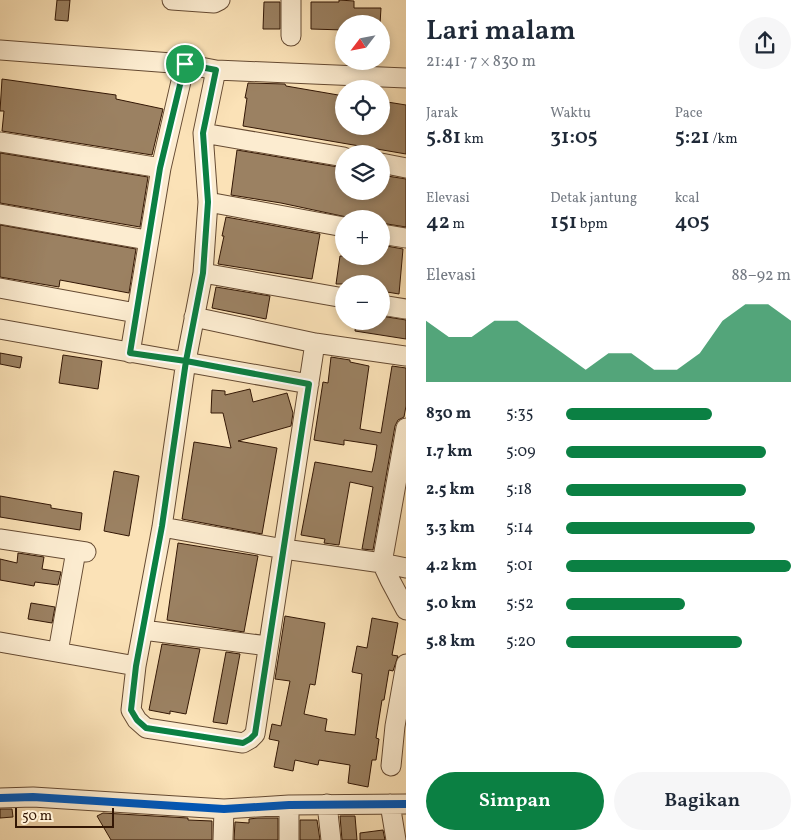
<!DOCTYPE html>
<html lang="id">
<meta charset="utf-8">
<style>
body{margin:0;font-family:Vollkorn,serif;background:#f6f6f7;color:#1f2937;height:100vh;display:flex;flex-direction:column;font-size:19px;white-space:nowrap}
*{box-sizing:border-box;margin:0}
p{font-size:16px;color:#747a83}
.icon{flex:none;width:28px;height:28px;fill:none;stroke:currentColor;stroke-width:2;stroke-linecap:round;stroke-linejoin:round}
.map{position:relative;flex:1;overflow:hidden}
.panel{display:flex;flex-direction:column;background:#fff;width:405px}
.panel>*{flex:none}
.needle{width:32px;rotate:238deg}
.controls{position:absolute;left:335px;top:15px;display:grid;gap:10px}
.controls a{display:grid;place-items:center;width:55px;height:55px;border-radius:50%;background:#fff;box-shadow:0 2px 8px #0003;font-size:25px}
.scale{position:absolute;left:15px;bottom:12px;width:99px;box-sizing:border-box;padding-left:5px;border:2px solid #331705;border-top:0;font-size:14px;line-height:18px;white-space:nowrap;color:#331705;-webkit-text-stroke:4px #fcecd0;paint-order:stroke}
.pin{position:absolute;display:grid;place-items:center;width:42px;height:42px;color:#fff;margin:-21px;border:2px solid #fff;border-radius:50%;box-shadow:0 1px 5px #0007}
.round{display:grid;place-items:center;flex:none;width:52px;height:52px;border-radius:26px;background:#f6f6f7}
.headline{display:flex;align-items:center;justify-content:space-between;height:85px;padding:0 20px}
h1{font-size:28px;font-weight:600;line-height:38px}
.figures{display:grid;grid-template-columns:repeat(3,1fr);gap:8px;height:85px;padding:5px 20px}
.figures div{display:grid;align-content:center}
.figures b{font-size:21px;font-weight:600}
.figures small{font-size:14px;font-weight:400}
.figures p{font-size:14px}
.chart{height:140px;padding:10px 20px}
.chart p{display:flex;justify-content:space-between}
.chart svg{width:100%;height:90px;margin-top:5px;fill:#0b8043;opacity:.7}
.primary-button{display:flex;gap:10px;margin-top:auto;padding:10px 20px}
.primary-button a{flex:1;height:58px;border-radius:30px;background:#0b8043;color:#fff;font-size:20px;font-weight:600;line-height:58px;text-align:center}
.primary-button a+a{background:#f6f6f7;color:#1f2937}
ul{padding:0 20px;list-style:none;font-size:16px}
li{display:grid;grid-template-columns:80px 60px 1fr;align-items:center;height:38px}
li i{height:12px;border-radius:6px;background:#0b8043}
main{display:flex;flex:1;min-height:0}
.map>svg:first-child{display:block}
.building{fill:#9b8162;stroke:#331705}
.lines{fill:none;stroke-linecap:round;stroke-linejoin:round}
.minor-casing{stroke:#654a32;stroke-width:21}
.minor{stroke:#fcecd0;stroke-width:19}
.cycleway-casing{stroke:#fcecd0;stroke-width:11}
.cycleway{stroke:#0057b8;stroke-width:8}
.route-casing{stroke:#fff;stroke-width:10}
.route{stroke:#0b8043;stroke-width:6}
</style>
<main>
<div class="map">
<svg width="406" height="840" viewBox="0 0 406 840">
<rect width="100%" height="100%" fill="#fbe2b7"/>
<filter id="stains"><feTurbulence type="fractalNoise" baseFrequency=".004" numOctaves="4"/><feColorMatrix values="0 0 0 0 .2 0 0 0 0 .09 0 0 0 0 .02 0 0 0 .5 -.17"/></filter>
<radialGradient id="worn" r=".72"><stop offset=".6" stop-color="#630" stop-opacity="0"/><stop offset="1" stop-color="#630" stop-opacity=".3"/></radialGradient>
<path class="building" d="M57,0H70L68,21L55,20Z
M339,0L354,1V8H381L380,24H344V30L311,29V2H339Z
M264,2H280V29H263Z
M2,79L116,95V99L163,109L152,155L2,131L4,111H0Z
M248,83L285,84L286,86L344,96V126H381V101L406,105V154L243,126L247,98H245Z
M237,150L344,168V191H381V175L406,179V227L381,223V219H356L281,203L231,195Z
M0,153L148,177L140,227L0,203Z
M226,217L320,234L312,279L218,264L224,236H222Z
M0,225L136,249L129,293L60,280L59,287L0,277Z
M381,245L403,249L399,294L381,291V284H336L340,256H381Z
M216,287L270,296L266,319L212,308Z
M381,316L406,320V339L355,331L356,321H381Z
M0,353L22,357L20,368L0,364Z
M63,355L102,361L98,389L59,383Z
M331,357L350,360V362L369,366L360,429L381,433L392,366L406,368V406L404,417L398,420L395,426L373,550L362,549L373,487L350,482L339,545L324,543L325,539L301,535L315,462L372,472L375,458L377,445L344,440V445L314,440L323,382L328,383Z
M250,389L253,402L287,393L293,413L291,426L238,441L277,448L262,534L182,519L194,442L231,448L223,413H211L212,390L225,391V395Z
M114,471L139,476L129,536L104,531Z
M0,496L51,505V508L82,513L80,530L0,517Z
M178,543L258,556L244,632L167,620Z
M18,553L44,557L42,569L61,572L58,585L35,582L34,586L0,580V559L17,563Z
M31,603L55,607L52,623L28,619Z
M285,616L325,623L315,685L310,684L304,714L327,719L325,731L355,735L362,674L352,672L357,646L367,648L372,618L398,623L392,655L398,656L393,671L389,670L384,700H382L376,738L379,739L376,760H372L368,787L348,783L350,765L319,760L318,765L295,760L293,771L274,767L279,741L269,739L272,724L281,726L290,681L275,679Z
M162,644L200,649L186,714L170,711V714L149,710Z
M226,652L240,654L227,724L213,722Z
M0,809H12L13,817L0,818Z
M103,813L188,818V820L212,821V840H111L97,816Z
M340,816H355L357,840H342Z
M258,818H278V840H234L235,822L249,823V819Z
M300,820H317L320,840H300Z
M383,830L385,840H360V833Z"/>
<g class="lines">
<defs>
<path id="minor" d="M172,0L214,3L220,0
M291,36V0
M0,50L185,64L216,70L406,78
M216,70L203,133L208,202L203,273L186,361L162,527L136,666L131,710L137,720L146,728L243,743L250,739L255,734L315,343
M203,133L344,157
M0,142L161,168
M381,163L406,168
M208,202L344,227
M0,214L147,240
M381,234L406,238
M203,273L344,298
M0,288L136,313
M381,305L406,309
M194,317L315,343L406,356
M0,329C103,348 206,365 309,384
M130,353L161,168L185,64
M406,428L382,563L390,580L406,610
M162,527L284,549L382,563L406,568
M0,539L86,552
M143,630L268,646
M0,642L136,666
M58,652L76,551
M391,766L395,726L406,664
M0,798L33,797L224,809L289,805L406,804
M327,804L331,840
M390,804L396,840
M289,805V840
M223,840L224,809"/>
</defs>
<use href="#minor" class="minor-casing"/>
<use href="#minor" class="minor"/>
<defs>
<path id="cycleway" d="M0,798L33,797L224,809L289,805L406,804"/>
</defs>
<use href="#cycleway" class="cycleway-casing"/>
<use href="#cycleway" class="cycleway"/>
</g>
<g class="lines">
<defs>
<path id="route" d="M185,64L216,70L203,133L208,202L203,273L186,361L162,526L136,666L131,710L137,720L146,728L243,743L250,739L255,734L309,384L186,361L130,353L160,168L185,64"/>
</defs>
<use href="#route" class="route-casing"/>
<use href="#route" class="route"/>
</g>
<rect width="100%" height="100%" filter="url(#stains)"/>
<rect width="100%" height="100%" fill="url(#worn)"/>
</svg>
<div class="controls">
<a><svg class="needle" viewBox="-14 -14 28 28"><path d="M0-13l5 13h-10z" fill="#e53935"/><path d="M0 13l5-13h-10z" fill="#747a83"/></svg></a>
<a><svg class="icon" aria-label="locate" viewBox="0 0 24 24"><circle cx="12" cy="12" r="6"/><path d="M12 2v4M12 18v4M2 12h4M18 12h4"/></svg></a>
<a><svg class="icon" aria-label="layers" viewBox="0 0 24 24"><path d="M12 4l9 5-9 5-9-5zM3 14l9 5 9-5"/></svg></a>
<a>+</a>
<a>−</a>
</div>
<div class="scale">50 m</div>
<div class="pin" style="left:185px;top:64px;background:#1e9e55"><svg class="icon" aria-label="arrive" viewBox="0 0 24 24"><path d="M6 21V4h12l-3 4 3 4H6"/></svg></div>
</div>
<section class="panel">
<div class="headline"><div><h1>Lari malam</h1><p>21:41 · 7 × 830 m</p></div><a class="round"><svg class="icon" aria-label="share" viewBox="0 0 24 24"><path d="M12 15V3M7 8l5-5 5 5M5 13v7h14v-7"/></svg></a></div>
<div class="figures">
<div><p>Jarak</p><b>5.81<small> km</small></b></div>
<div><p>Waktu</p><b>31:05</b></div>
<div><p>Pace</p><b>5:21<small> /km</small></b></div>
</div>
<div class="figures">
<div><p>Elevasi</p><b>42<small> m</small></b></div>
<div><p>Detak jantung</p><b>151<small> bpm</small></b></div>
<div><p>kcal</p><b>405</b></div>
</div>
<div class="chart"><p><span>Elevasi</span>88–92 m</p>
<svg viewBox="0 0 160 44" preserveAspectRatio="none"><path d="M0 44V14L10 22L20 22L30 14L40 14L50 22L60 30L70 38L80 30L90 30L100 38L110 38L120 30L130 14L140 6L150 6L160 14V44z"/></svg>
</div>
<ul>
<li><b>830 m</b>5:35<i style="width:65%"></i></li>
<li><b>1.7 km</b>5:09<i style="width:89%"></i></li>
<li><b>2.5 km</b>5:18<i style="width:80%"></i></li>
<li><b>3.3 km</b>5:14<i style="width:84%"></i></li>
<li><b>4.2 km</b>5:01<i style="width:100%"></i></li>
<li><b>5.0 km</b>5:52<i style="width:53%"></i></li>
<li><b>5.8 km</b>5:20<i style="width:78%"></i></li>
</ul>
<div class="primary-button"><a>Simpan</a><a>Bagikan</a></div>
</section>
</main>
